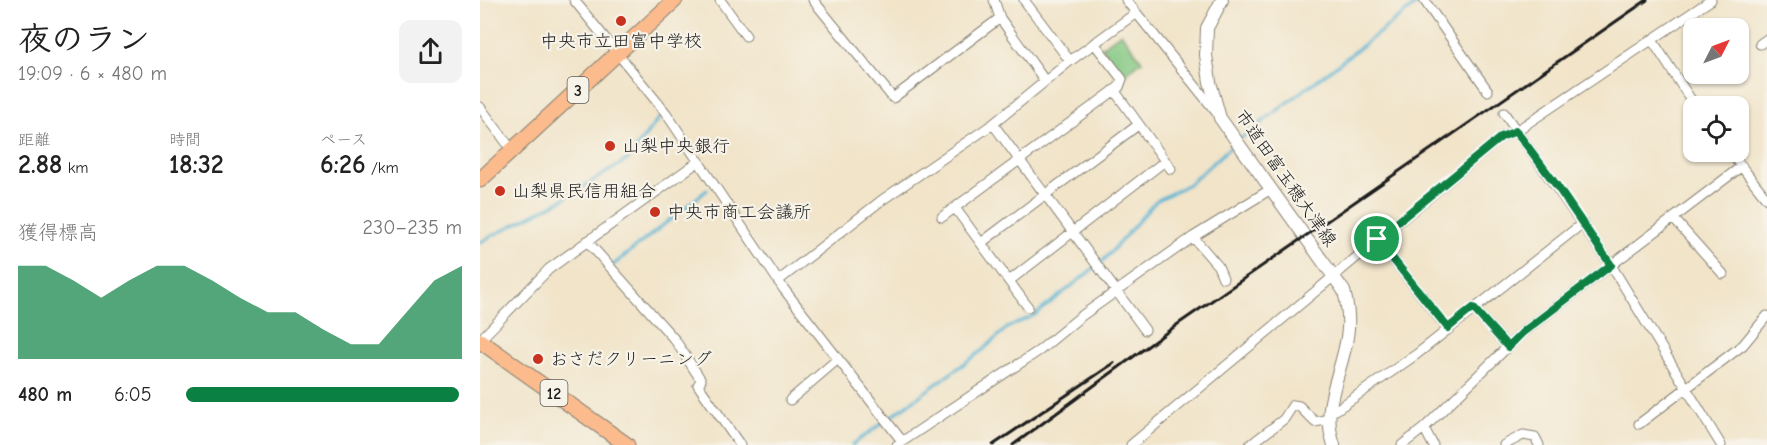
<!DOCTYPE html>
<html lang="ja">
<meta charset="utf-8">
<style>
body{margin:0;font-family:"Comic Neue","Klee One",sans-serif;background:#f2f2f2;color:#222;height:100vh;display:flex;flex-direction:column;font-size:22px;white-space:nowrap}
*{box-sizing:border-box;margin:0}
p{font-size:20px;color:#767676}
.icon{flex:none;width:33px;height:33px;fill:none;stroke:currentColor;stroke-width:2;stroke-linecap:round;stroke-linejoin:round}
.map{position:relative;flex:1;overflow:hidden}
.details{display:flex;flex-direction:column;background:#fff;width:480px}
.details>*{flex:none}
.needle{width:39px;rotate:48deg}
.controls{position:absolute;left:1203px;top:18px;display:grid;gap:12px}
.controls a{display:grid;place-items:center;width:66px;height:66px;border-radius:12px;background:#fff;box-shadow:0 2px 4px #0004;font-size:30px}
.pin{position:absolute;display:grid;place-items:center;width:51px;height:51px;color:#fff;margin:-26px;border:3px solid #fff;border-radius:50%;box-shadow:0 2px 6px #0007}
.round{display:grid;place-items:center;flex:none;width:63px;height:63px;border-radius:12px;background:#f2f2f2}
.headline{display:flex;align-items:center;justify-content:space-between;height:102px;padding:0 18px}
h1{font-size:33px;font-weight:800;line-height:45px}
.figures{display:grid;grid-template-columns:repeat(3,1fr);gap:9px;height:102px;padding:6px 18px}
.figures div{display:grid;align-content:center}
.figures b{font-size:26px;font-weight:800}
.figures small{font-size:16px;font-weight:400}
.figures p{font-size:16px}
.chart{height:168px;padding:12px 18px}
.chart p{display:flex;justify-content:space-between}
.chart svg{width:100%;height:108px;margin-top:6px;fill:#0b8043;opacity:.7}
ul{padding:0 18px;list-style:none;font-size:20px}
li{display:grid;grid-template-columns:96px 72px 1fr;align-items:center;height:45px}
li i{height:15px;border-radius:8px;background:#0b8043}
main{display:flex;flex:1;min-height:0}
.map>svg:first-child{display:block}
.green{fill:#80c680;stroke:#4e714e;stroke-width:1.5}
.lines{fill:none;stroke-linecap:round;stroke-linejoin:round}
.stream{stroke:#55b3d3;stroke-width:3}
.minor-casing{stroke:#868072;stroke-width:11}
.tertiary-casing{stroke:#868072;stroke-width:14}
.primary-casing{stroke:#868072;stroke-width:17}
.minor{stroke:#fff;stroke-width:9}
.tertiary{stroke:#fff;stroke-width:12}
.primary{stroke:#fbbb8d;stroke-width:15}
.rail{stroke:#1c1c1c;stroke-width:3}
.route-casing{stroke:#fff;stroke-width:12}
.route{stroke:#0b8043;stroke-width:8}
.poi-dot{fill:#c8321e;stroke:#f7f3e8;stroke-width:2}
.labels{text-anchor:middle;stroke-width:4.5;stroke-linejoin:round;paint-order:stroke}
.shield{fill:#f7f3e8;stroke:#5e5c59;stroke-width:1.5}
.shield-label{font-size:16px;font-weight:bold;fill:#1c1c1c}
.poi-label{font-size:18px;fill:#1c1c1c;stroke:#f7f3e8;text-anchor:start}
.street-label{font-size:18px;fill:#1c1c1c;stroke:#f7f3e8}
</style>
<main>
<section class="details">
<div class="headline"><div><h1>夜のラン</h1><p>19:09 · 6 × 480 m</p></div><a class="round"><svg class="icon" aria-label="share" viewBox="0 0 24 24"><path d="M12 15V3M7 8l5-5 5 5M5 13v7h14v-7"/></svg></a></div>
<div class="figures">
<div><p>距離</p><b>2.88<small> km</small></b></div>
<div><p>時間</p><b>18:32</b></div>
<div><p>ペース</p><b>6:26<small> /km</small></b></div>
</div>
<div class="chart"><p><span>獲得標高</span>230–235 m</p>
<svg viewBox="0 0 160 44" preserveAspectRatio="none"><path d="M0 44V6L10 6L20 12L30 19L40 12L50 6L60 6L70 12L80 19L90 25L100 25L110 32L120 38L130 38L140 25L150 12L160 6V44z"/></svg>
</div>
<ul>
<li><b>480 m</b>6:05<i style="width:99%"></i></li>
</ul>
</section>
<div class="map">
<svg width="1287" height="445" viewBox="0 0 1287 445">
<rect width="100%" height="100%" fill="#f7f3e8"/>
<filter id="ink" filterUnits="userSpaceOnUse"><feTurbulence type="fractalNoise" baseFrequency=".0167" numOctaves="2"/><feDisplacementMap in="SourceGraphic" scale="12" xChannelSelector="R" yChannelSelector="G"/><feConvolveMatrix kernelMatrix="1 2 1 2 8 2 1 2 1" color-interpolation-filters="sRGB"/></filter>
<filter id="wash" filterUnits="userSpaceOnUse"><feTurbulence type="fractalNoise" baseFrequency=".008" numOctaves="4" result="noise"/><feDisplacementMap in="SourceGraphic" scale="24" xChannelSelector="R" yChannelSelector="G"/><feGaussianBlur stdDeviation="1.35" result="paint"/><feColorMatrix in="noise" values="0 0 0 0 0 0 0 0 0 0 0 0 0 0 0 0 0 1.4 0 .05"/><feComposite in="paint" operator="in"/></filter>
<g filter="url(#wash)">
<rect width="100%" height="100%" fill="#f1e4c9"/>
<path class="green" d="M641,33L662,61L643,76L622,47Z"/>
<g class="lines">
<path class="stream" d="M760,139L942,0
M0,242L78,202L147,160L179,118
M132,266L227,190
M372,445L503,350L527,328L555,315L623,261L676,201L709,184L755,143"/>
</g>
</g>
<g filter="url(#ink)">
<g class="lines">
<defs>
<path id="minor" d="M94,0L186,113L303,288L422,441
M240,0L266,36
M333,0L413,98L520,18
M514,0L520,18L565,81
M544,0L590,61
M646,0L737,113
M944,0L1008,91
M1172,40L1215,106
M1280,44L1287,39
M634,90L691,169
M0,107L32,150
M1024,113L1131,265L1241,445
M513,124L665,330
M1250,152L1287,199
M475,208L548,307
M462,217L639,87L642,79L614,43
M1193,218L1243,274
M713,237L738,266L743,278
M897,239L968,329
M107,241L195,340L221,380L218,385L260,445
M501,243L658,125
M298,281L402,200L513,124L590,61L656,13
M529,281L685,161
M993,308L1028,347
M0,340L69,269L219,161
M310,400L358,359
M849,410H856L937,354L1103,223
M1159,424L1263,345L1287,316
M944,428L953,445
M417,445L560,350L600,317L713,237L791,189
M651,445L1021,137L1036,131L1231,0
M770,445L804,419L813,405L819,406L835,422L849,419
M922,445L944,428L1043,332L1262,166
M1024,445L1043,435L1055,437L1059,445"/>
<path id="tertiary" d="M742,0L727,28L726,55L730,82L740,118L864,291C868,307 870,321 867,337C862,374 840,406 854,445"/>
<path id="primary" d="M0,180L195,0
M0,341L147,445"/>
</defs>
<use href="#minor" class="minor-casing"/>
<use href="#tertiary" class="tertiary-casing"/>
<use href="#primary" class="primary-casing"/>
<use href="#minor" class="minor"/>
<use href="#tertiary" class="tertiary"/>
<use href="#primary" class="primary"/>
<path class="rail" d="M513,445L634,363
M533,445L698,324L1167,0"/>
</g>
</g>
<g class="lines" filter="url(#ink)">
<defs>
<path id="route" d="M1036,131L1077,186L1131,265L1043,332L1028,347L993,308L968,328L897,239L1021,137Z"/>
</defs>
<use href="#route" class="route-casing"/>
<use href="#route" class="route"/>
</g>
<g class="poi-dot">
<circle cx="141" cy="21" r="6"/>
<circle cx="130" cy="146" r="6"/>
<circle cx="20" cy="191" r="6"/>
<circle cx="175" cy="212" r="6"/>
<circle cx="58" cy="359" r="6"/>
</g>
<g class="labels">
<g class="shield">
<rect x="87.5" y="77" width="21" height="26" rx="4.5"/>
<rect x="60.5" y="380" width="27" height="26" rx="4.5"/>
</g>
<g class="shield-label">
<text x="98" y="96">3</text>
<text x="74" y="399">12</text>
</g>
<g class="poi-label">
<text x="141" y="47" text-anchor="middle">中央市立田富中学校</text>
<text x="142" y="152">山梨中央銀行</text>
<text x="32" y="197">山梨県民信用組合</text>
<text x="187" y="218">中央市商工会議所</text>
<text x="70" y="365">おさだクリーニング</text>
</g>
<g class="street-label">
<text transform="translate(806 178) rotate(55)" y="6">市道田富玉穂大津線</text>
</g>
</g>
</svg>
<div class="controls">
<a><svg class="needle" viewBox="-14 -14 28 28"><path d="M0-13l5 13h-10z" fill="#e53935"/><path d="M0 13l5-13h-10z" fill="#767676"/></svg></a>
<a><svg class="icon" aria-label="locate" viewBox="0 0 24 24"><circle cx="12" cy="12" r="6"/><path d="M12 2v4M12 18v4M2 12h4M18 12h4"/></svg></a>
</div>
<div class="pin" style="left:897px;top:239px;background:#1e9e55"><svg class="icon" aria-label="arrive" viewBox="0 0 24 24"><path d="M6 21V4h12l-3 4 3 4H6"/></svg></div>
</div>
</main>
